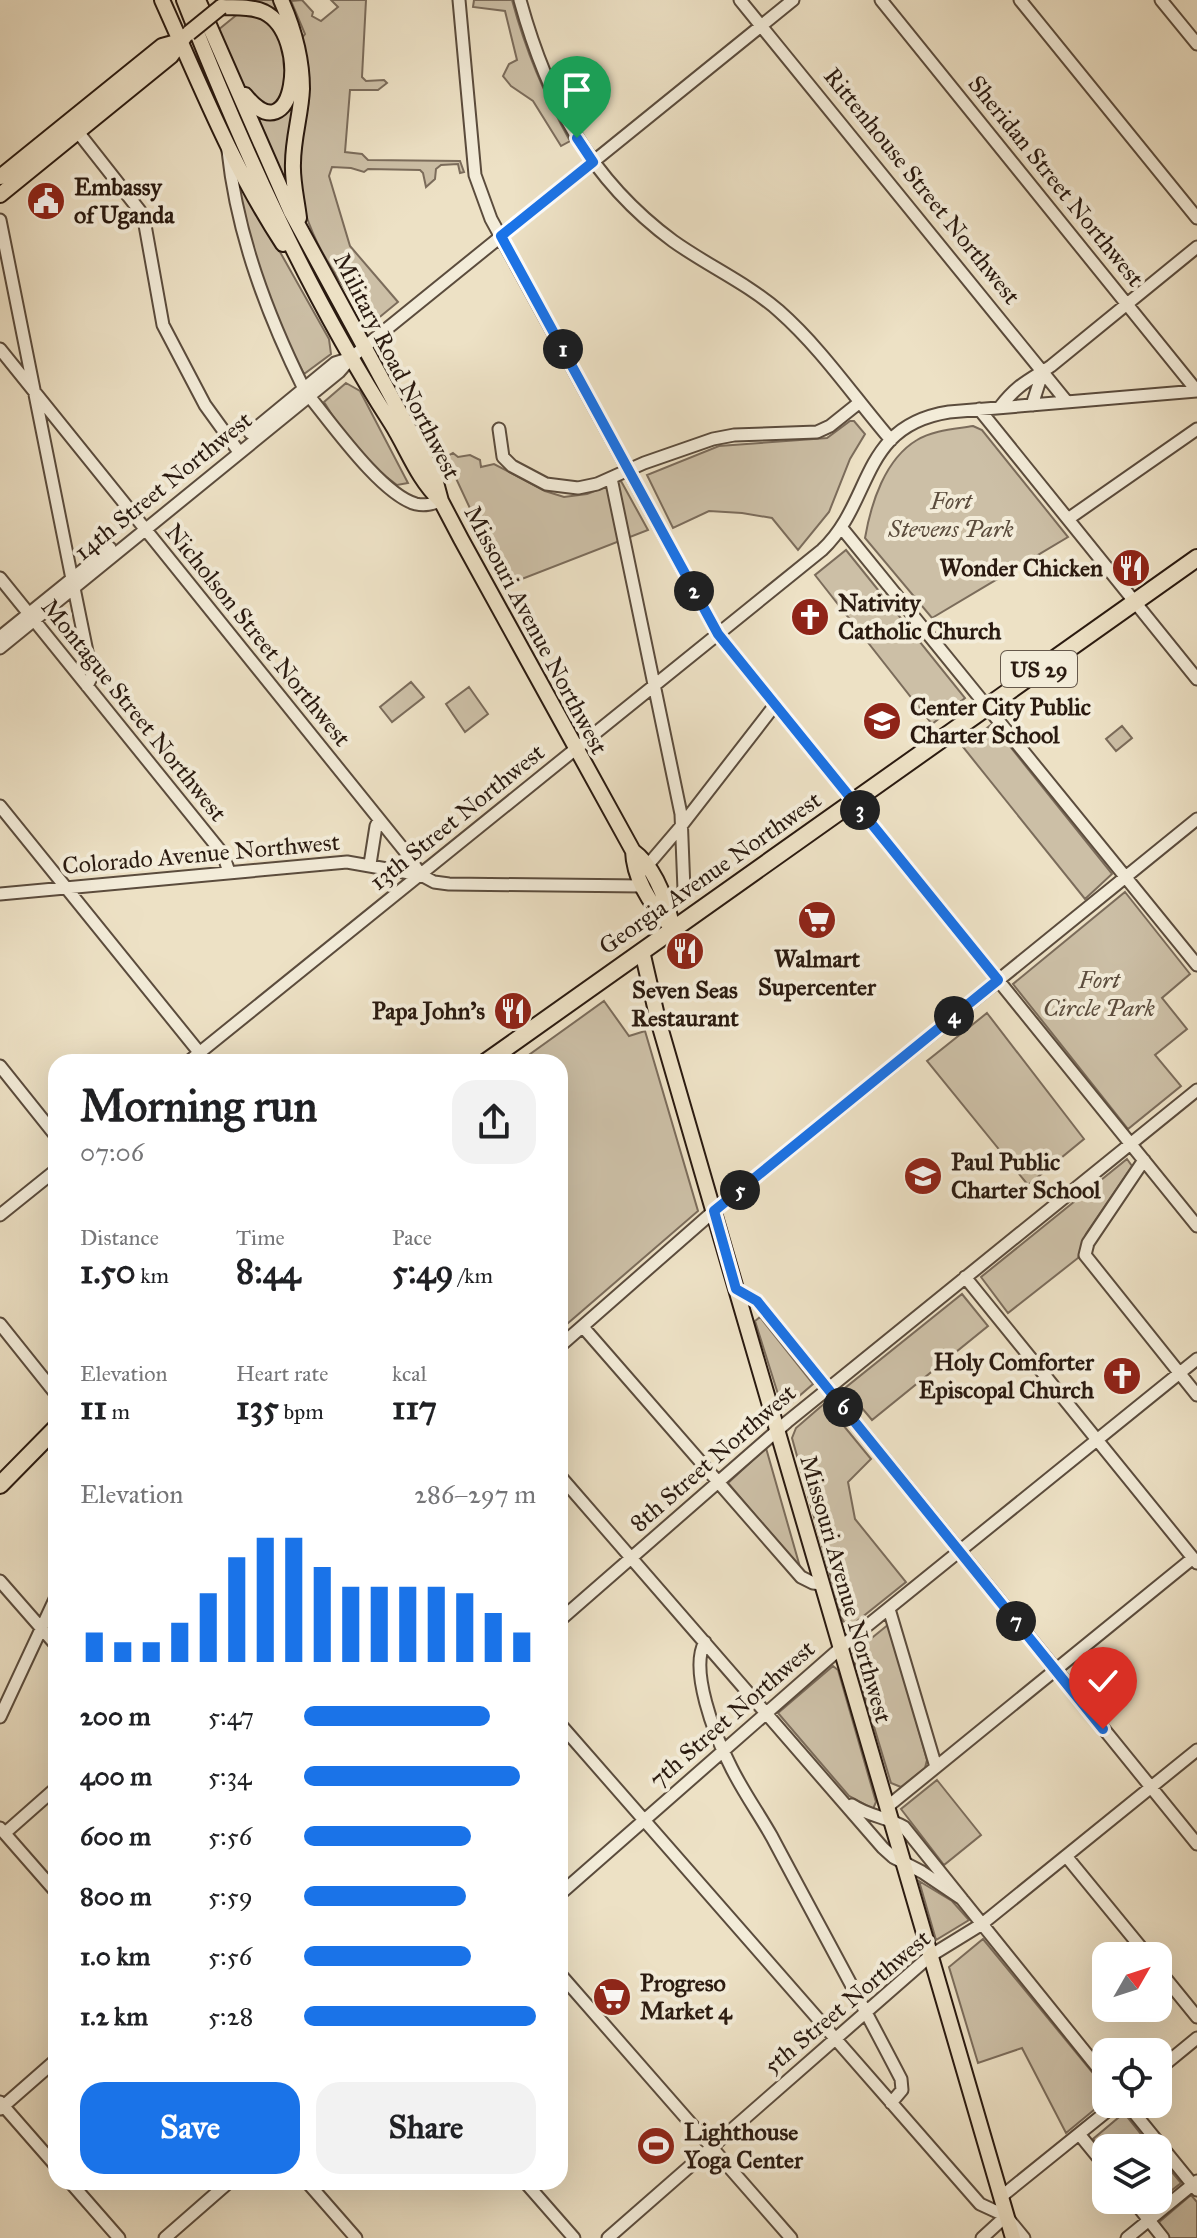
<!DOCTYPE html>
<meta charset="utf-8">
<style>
body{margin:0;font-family:"IM FELL Great Primer",serif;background:#f2f2f2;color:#202124;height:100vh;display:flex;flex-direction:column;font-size:30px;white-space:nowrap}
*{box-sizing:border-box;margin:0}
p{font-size:26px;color:#757577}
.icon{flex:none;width:44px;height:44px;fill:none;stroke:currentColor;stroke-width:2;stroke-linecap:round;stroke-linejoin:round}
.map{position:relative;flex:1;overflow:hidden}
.details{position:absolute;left:48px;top:1054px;width:520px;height:1136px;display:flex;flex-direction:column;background:#fff;border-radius:24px;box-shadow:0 8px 32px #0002}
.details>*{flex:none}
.needle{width:52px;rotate:51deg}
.fabs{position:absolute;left:1092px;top:1942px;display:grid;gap:16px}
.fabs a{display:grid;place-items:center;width:80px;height:80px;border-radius:16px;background:#fff;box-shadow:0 8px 32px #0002;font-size:40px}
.pin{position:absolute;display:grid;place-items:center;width:68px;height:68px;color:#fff;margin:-82px -34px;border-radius:50% 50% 50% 0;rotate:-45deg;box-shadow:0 0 8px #0007}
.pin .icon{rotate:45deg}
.km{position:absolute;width:40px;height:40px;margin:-20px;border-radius:50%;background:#222;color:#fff;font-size:22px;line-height:40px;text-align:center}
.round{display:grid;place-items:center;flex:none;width:84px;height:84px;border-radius:24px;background:#f2f2f2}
.overview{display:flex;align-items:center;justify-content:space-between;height:136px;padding:0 32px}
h1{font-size:44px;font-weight:700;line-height:60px}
.figures{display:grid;grid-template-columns:repeat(3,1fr);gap:12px;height:136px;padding:8px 32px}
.figures div{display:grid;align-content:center}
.figures b{font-size:34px;font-weight:700}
.figures small{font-size:22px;font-weight:400}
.figures p{font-size:22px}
.chart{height:224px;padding:16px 32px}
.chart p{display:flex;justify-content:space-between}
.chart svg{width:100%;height:144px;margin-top:8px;stroke:#1a73e8;stroke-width:6}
.action{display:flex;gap:16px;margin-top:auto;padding:16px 32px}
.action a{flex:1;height:92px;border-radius:24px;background:#1a73e8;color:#fff;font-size:32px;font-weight:700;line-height:92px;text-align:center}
.action a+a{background:#f2f2f2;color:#202124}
ul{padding:0 32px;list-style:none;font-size:26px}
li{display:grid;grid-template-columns:128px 96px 1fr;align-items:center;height:60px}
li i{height:20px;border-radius:10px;background:#1a73e8}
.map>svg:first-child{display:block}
.green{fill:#ccbfa6;stroke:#7b6c5b;stroke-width:2}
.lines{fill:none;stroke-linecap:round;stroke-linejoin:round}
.minor-casing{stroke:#5b4c3d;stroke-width:15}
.major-casing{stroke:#2a1a10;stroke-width:18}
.highway-casing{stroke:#2a1a10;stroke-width:20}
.minor{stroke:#f3ecd9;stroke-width:11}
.major{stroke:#ede1c5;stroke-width:14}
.highway{stroke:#ede1c5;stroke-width:16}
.major-bridge-casing{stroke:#2a1a10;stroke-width:18;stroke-linecap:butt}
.major-bridge{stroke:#ede1c5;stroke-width:14}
.route-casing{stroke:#fff;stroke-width:16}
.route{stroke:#1a73e8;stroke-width:10}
.labels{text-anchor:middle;stroke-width:8;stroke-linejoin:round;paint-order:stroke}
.shield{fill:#f3ecd9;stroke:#66594c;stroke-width:2}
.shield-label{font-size:22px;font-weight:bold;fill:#2a1a10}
.street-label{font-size:24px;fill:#2a1a10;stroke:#f3ecd9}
.poi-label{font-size:24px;font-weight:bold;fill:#2a1a10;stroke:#f3ecd9;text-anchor:start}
.park-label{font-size:24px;font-style:italic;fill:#5b4c3d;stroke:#f3ecd9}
</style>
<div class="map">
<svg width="1197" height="2238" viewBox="0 0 1197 2238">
<rect width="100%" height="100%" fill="#ede1c5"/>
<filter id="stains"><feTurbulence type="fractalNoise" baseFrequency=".0025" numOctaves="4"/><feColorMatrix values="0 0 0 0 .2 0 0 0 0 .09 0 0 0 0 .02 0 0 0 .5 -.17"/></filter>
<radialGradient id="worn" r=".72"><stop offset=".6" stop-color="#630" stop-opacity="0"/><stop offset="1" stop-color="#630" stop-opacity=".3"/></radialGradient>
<path class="green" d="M255,0H274C309,43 294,145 291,198L218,30Z
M302,0L313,12L312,16L321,21L338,7L331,0H366L362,77L366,81L384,80L387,83L378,90H350L345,152L362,154L368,160L460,161L464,172L460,173L458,164L441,165L436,169L435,179L426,187L423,173L420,170L368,169L364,172L351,168L332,167L329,176L350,246L398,302L370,325C336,276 298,228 298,166C298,145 305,126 308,106C311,83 305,60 301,39L305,34L291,1Z
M474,0H512C526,52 544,94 570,141L561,146L533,101L511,86L503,76L509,64L517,60L505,11L473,7Z
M235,172L329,339L331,354L304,374C271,312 244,242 235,172Z
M346,383L360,391L408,483L397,485C368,465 342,432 324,402Z
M850,421H854L865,434L850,459L829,512L798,550L772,518L742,513L709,511L673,528L647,475L719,446L827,438Z
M973,426L982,430L1068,537L932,618L865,538C871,503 885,459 917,440C933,430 955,429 973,426Z
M453,453L458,457L470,455L480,460L481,467L494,464L545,491L564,497L587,494L621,481L648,530L509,584L489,549L446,457Z
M846,550L965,698L932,724L815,575Z
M411,682L424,697L392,722L380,707Z
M469,687L488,714L465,732L446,704Z
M992,724L1112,874L1085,899L963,747Z
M1122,726L1132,738L1116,751L1106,739Z
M1125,892L1190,974L1162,998L1187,1029L1155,1055L1181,1086L1128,1129L1013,984Z
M604,1001L629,1036L645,1031L698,1211L560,1330V1062H519Z
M987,1013L1084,1139L1028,1185L927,1061Z
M1127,1159L1132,1166L1086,1234L1078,1258L1008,1313L981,1277Z
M962,1294L988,1326L872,1420L845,1388Z
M760,1317L813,1384L783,1410L755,1321Z
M825,1403L871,1459L848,1482L855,1519L906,1582L851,1626L843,1621L792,1438L796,1428Z
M766,1448L800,1567L728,1483Z
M889,1624L927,1760L925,1768L901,1787L891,1783L852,1654Z
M833,1666L838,1670L876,1802L873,1809L849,1796L778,1713Z
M937,1780L981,1835L944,1865L901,1809Z
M919,1881L952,1901L969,1920L936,1940Z
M983,1939L1106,2089V2100L1066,2133L1022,2048L978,2063L949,1967Z
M1124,2113L1152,2148H1106V2155L1093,2139Z
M1158,2155L1181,2183L1149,2208L1143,2200H1158Z
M1191,2195L1197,2202V2238H1170L1158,2223Z"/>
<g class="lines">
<defs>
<path id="minor" d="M459,0L475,175L491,219L718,634L1197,1226
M520,0C547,98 589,179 673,241C708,266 747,283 779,311C822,349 854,397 891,440
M740,0L1067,402
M881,0L1197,391
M1020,0L1197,218
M1161,0L1197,44
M74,127L140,211L145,225L163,325L205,405L239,452
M228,151C237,235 267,314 304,389
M0,220L72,579
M0,349L404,850L421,875
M309,396C332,424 382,495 416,504C425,506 432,504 441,501
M1032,405L1043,371
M1000,407C1018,384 1028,381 1051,366L1197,247
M979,409L1197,679
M499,429L503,457L512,466L546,484L578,488L597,484L644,463L713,439L734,435L817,432L830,426L860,402
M250,433L335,363L351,358
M611,478L681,814L684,890
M1068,519L1197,429
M841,527L1197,965
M0,578L223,854L229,872
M74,588L92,676L87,686
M0,637L110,548
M0,648L339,372L352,357L793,0
M0,806L207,1062
M370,864L376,826L379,820
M647,866L682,825L775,705
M0,894L347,862L421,875L434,882L449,884L642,886
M188,1062L822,550C874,501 859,426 949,412L1197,391
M0,1066L56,1136
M1144,1160L1088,1243L1085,1255L1197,1395
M0,1215L56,1170
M965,1277L1197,1563
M736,1289L757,1301L1197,1844
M0,1324L56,1394
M583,1327L801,1577L813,1583L822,1584
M560,1346L714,1211L1197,819
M560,1476L883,1848L893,1857L922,1872L962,1899
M0,1581L56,1645
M889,1609L936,1767
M560,1620L787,1422L1197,1090
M705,1642C689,1669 715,1736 729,1763C741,1789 758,1812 772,1837C815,1918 859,1998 901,2079L902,2090L891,2103
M0,1717L56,1597
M560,1724L980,2204L1006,2216L1024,2238
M852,1805C868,1816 887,1817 904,1827L1106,2078
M887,1807L1193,1558
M0,1828L56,1892
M5,1833L56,1788
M1066,1856L1148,1956
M560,1894L852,1638L1197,1359
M1158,1969L1197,2017
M560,1974L791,2238
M1158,2070L1197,2038
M0,2102L56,2166
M1127,2104L1197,2190
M0,2109L56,2060
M1079,2134L1106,2167
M70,2182L119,2238
M307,2182L356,2238
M525,2182L574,2238
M1002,2196L1116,2104
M1133,2200L1163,2238
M165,2238L229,2182
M608,2238L930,1956L982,1924L1197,1750
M982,2238L1006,2216
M1127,2238L1197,2181"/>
<path id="major" d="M162,0C199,82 233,168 283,244
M184,0C241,145 307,292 391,423C408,450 417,478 440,500
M198,0L291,212L434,475L441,501L461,539L633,851C656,868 667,902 673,929
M281,0C294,29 302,57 302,89C301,114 293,138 293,163C292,181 297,200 299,218
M221,7C235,8 251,6 264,12C312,36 294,157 245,95
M0,177L162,46L180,41
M0,195L171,56L185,36
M633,851C634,881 653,908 673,929
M642,951L658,1020L736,1289L1013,2238"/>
<path id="highway" d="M486,1062L1197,558
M0,1485L56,1428"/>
</defs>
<use href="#minor" class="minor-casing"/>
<use href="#major" class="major-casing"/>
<use href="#highway" class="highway-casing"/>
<use href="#minor" class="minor"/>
<use href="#major" class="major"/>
<use href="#highway" class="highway"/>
<defs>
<path id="major-bridge" d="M189,33L221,7"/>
</defs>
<use href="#major-bridge" class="major-bridge-casing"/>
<use href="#major-bridge" class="major-bridge"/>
</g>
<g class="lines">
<defs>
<path id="route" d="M577,138L593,162L501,236L718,634L998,980L714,1211L736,1289L757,1301L1103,1729"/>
</defs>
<use href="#route" class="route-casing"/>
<use href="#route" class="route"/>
</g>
<defs>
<symbol id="civic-disc" viewBox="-11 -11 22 22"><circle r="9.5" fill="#8f2418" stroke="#f3ecd9"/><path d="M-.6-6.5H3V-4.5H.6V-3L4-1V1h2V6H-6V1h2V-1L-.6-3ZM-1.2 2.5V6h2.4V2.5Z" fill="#fff"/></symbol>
<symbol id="restaurant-disc" viewBox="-11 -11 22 22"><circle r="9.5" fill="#8f2418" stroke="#f3ecd9"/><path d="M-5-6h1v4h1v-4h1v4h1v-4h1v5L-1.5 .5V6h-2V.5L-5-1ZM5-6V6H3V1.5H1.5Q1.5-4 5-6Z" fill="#fff"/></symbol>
<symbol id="church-disc" viewBox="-11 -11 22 22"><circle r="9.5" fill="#8f2418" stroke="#f3ecd9"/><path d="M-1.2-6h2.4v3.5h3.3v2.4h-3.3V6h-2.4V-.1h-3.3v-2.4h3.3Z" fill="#fff"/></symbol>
<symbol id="school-disc" viewBox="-11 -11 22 22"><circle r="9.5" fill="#8f2418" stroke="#f3ecd9"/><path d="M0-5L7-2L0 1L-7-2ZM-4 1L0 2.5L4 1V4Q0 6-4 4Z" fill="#fff"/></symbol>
<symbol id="supermarket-disc" viewBox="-11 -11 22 22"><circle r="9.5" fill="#8f2418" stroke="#f3ecd9"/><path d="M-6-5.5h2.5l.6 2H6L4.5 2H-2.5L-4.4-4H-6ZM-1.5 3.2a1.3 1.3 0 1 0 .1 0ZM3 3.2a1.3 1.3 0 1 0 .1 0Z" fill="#fff"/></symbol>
<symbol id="stadium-disc" viewBox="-11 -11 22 22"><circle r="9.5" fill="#8f2418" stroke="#f3ecd9"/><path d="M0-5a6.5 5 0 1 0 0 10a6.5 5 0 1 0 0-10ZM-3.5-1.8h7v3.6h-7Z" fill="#fff"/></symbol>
</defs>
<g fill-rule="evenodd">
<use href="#civic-disc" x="24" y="179" width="44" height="44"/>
<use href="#restaurant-disc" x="1109" y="546" width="44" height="44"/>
<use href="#church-disc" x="788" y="595" width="44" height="44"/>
<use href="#school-disc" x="860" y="699" width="44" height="44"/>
<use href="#supermarket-disc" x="795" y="898" width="44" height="44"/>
<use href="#restaurant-disc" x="663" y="929" width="44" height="44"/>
<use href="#restaurant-disc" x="491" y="989" width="44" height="44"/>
<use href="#school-disc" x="901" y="1154" width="44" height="44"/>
<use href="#church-disc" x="1100" y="1354" width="44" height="44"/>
<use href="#supermarket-disc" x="590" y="1975" width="44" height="44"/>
<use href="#stadium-disc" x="634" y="2124" width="44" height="44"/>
</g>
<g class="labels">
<rect class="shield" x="1001" y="651" width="76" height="36" rx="6"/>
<g class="shield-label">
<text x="1039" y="677">US 29</text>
</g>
<g class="street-label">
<text transform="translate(1056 181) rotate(51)" y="8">Sheridan Street Northwest</text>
<text transform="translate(922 186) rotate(51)" y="8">Rittenhouse Street Northwest</text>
<text transform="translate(397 366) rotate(63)" y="8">Military Road Northwest</text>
<text transform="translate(163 486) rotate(-39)" y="8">14th Street Northwest</text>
<text transform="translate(536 630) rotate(62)" y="8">Missouri Avenue Northwest</text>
<text transform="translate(258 635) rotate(51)" y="8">Nicholson Street Northwest</text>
<text transform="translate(134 710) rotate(51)" y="8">Montague Street Northwest</text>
<text transform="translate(457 817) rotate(-39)" y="8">13th Street Northwest</text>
<text transform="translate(201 854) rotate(-5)" y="8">Colorado Avenue Northwest</text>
<text transform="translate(710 873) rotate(-35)" y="8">Georgia Avenue Northwest</text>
<text transform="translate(713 1458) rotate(-41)" y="8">8th Street Northwest</text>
<text transform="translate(846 1589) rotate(74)" y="8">Missouri Avenue Northwest</text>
<text transform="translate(732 1714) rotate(-41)" y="8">7th Street Northwest</text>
<text transform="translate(847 2002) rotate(-40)" y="8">5th Street Northwest</text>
</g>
<g class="poi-label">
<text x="74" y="195">Embassy<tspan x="74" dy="28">of Uganda</tspan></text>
<text x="1103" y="576" text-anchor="end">Wonder Chicken</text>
<text x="838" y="611">Nativity<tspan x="838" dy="28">Catholic Church</tspan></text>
<text x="910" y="715">Center City Public<tspan x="910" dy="28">Charter School</tspan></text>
<text x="817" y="967" text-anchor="middle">Walmart<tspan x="817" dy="28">Supercenter</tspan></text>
<text x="685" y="998" text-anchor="middle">Seven Seas<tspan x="685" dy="28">Restaurant</tspan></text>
<text x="485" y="1019" text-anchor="end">Papa John's</text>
<text x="951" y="1170">Paul Public<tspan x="951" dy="28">Charter School</tspan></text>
<text x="1094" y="1370" text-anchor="end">Holy Comforter<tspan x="1094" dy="28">Episcopal Church</tspan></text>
<text x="640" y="1991">Progreso<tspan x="640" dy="28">Market 4</tspan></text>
<text x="684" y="2140">Lighthouse<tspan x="684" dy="28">Yoga Center</tspan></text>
</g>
<g class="park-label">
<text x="951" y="509">Fort<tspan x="951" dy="28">Stevens Park</tspan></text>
<text x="1099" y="988">Fort<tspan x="1099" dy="28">Circle Park</tspan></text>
</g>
</g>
<rect width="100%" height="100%" filter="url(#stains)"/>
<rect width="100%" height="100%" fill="url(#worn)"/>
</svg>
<div class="fabs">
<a><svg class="needle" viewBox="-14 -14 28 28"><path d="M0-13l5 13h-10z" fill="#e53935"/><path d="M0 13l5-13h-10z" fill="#757577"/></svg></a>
<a><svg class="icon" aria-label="locate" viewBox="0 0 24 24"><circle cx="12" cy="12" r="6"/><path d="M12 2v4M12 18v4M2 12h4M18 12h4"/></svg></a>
<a><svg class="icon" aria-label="layers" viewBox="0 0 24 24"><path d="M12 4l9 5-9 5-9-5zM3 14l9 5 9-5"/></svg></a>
</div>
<div class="pin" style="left:577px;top:138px;background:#1e9e55"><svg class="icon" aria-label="arrive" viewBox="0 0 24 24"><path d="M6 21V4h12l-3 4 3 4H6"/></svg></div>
<div class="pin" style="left:1103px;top:1729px;background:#d93025"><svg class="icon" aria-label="check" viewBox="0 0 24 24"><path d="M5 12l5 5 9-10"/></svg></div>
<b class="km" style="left:563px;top:349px">1</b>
<b class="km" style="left:694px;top:591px">2</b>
<b class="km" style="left:860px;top:810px">3</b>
<b class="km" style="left:954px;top:1016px">4</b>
<b class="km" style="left:740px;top:1190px">5</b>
<b class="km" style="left:843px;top:1407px">6</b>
<b class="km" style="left:1016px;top:1621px">7</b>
<section class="details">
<div class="overview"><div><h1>Morning run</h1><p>07:06</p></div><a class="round"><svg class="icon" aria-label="share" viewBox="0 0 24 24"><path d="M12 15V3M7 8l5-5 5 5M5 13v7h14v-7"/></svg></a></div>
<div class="figures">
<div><p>Distance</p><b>1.50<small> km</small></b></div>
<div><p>Time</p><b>8:44</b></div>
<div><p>Pace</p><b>5:49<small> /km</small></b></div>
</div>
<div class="figures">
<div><p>Elevation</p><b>11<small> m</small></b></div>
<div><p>Heart rate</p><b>135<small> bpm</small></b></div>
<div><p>kcal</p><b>117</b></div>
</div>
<div class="chart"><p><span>Elevation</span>286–297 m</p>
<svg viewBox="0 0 160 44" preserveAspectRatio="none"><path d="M5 44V35M15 44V38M25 44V38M35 44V32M45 44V23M55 44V12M65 44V6M75 44V6M85 44V15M95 44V21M105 44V21M115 44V21M125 44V21M135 44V23M145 44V29M155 44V35"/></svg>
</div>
<ul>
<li><b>200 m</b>5:47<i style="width:80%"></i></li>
<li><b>400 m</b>5:34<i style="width:93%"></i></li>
<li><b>600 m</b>5:56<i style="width:72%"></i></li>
<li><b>800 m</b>5:59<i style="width:70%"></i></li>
<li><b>1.0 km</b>5:56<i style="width:72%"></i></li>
<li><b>1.2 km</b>5:28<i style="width:100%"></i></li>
</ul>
<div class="action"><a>Save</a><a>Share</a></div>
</section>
</div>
